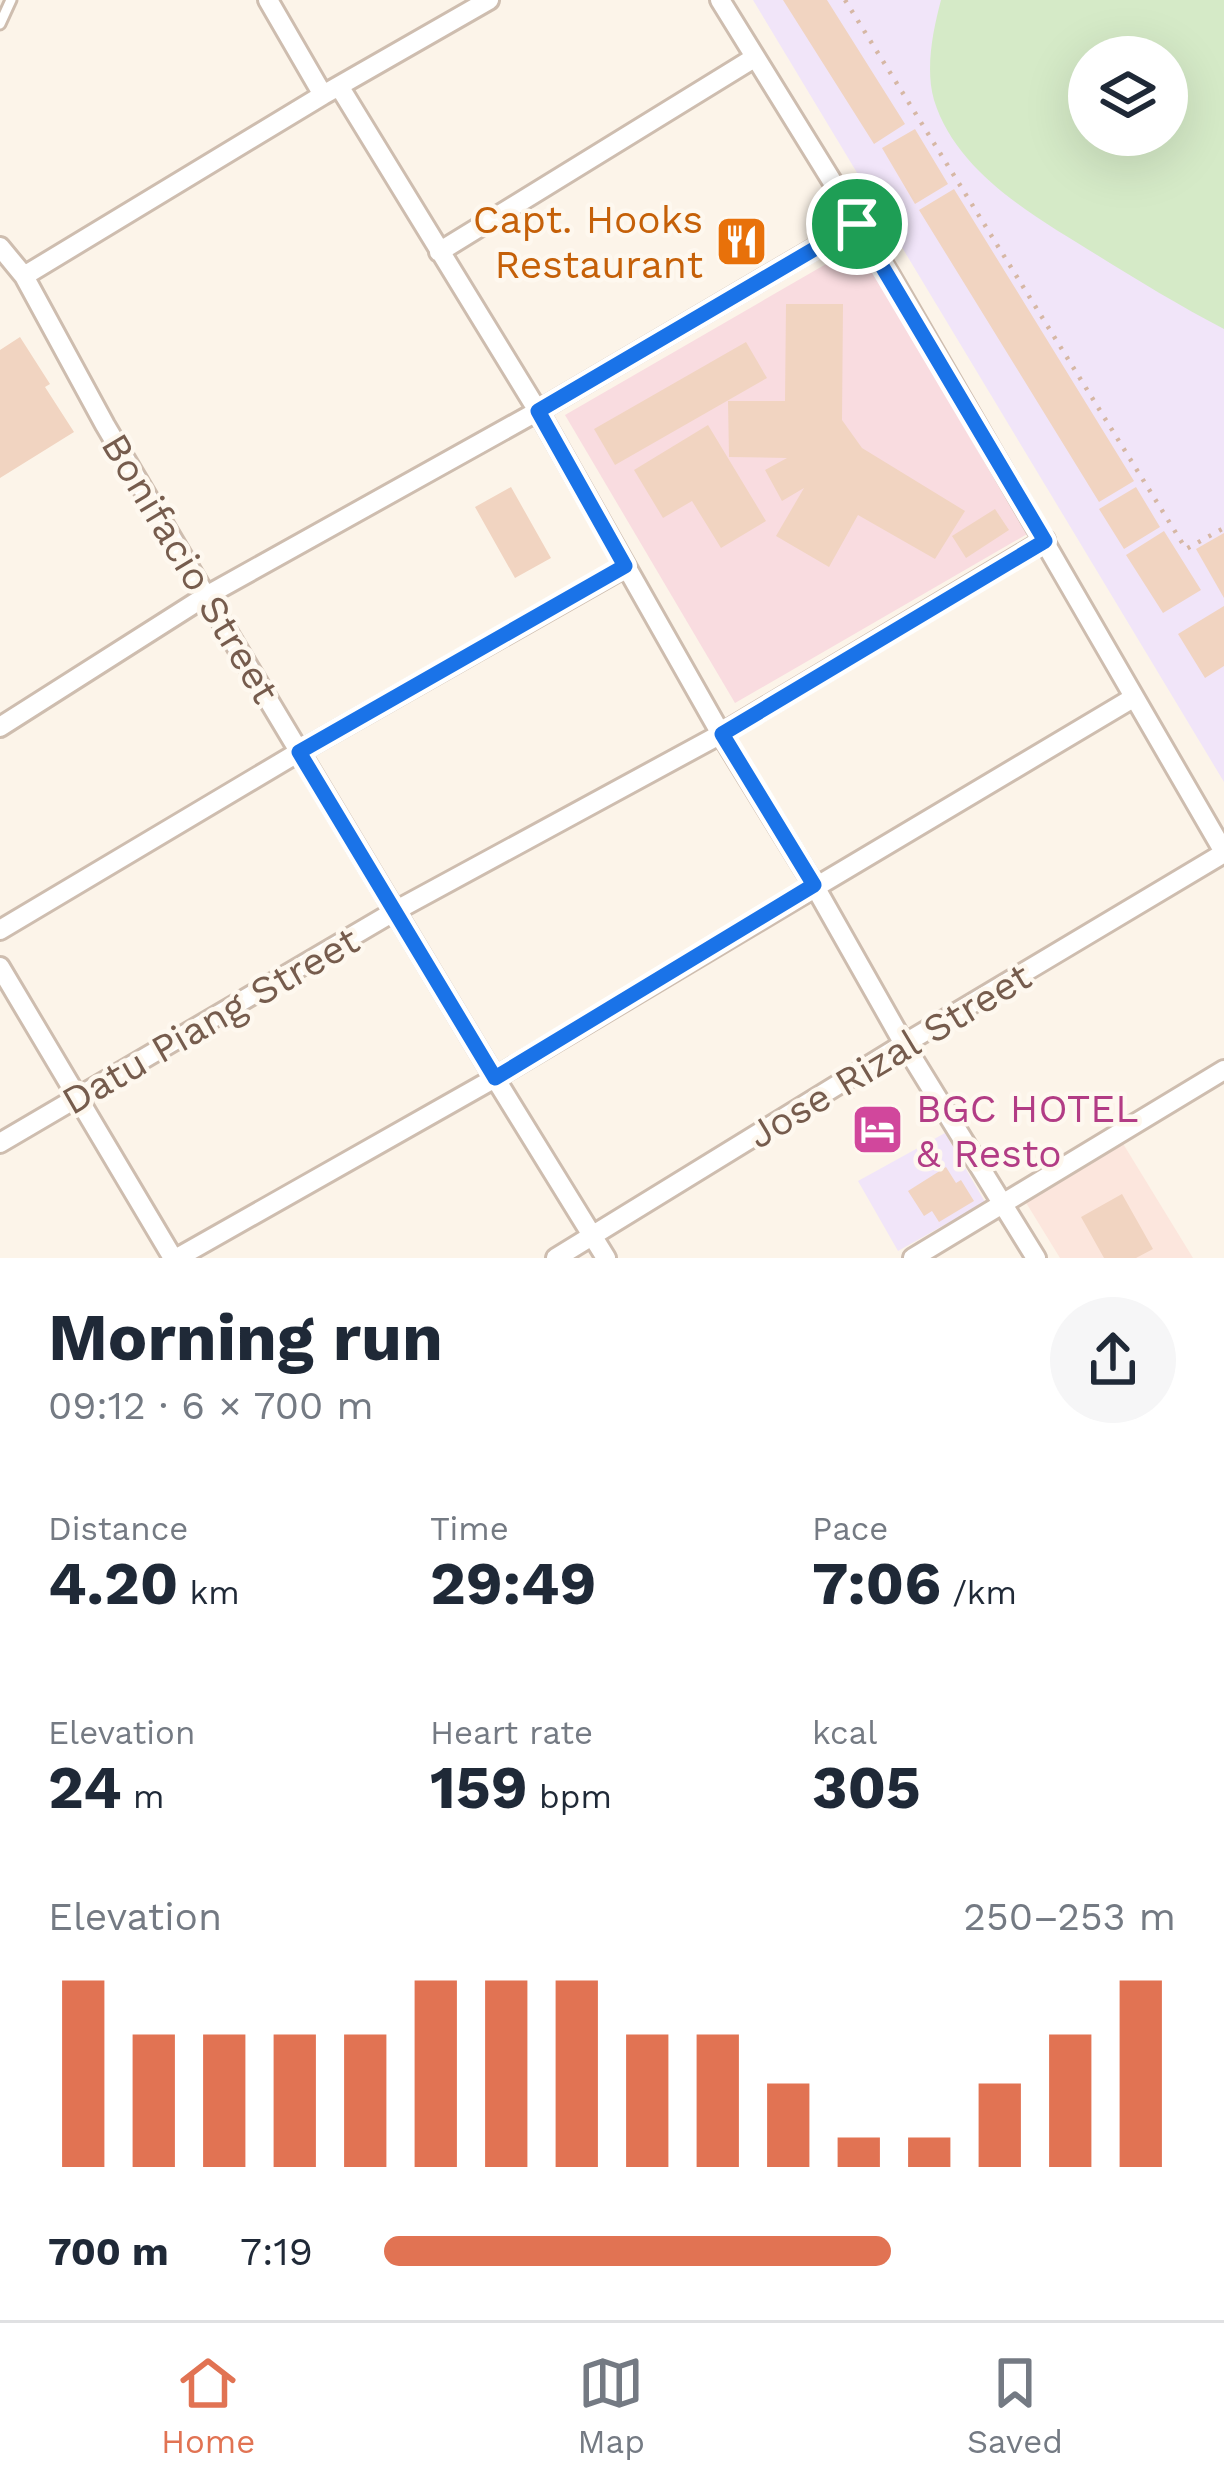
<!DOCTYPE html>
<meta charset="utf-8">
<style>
body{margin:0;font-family:"Work Sans",sans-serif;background:#f6f6f7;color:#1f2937;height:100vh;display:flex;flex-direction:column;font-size:45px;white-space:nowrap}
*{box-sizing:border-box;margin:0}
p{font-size:39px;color:#747a83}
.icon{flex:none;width:66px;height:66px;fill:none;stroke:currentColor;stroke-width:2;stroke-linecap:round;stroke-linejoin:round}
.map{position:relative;height:1258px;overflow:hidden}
.side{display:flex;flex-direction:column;background:#fff;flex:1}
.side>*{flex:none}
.buttons{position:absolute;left:1068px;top:36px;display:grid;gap:24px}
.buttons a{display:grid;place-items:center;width:120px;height:120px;border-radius:50%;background:#fff;box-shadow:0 12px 48px #0002;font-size:60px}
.pin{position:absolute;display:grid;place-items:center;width:102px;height:102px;color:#fff;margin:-51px;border:6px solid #fff;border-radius:50%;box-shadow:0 3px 12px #0007}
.round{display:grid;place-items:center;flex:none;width:126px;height:126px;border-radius:63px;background:#f6f6f7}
.head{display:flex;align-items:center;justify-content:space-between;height:204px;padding:0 48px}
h1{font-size:66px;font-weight:700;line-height:90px}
.metrics{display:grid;grid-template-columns:repeat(3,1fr);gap:18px;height:204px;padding:12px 48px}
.metrics div{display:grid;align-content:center}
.metrics b{font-size:60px;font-weight:700}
.metrics small{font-size:33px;font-weight:400}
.metrics p{font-size:33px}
.chart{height:336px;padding:24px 48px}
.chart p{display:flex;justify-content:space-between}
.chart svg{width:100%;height:216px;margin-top:12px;stroke:#e17353;stroke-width:6}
ul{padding:0 48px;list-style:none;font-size:39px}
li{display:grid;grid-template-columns:192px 144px 1fr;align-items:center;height:90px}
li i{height:30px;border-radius:15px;background:#e17353}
.menu{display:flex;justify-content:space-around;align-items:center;height:168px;border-top:3px solid #e0e1e3;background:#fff;font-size:33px;color:#747a83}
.menu a{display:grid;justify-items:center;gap:6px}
.menu .active{color:#e17353}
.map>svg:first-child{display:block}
.commercial{fill:#fce6dd}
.education{fill:#f1e5f9;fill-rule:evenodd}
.medical{fill:#f9dce0}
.green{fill:#d5eac7;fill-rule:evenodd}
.building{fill:#f1d4c1}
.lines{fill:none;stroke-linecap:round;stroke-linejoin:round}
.service-casing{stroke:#cebdaf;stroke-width:15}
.minor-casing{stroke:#cebdaf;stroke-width:24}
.path{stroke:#d6b7a4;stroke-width:4.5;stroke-dasharray:3 9;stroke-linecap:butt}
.service{stroke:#fff;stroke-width:9}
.minor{stroke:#fff;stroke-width:18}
.route-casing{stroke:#fff;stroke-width:24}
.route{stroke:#1a73e8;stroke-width:15}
.labels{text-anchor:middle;stroke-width:9;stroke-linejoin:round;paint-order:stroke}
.food-label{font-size:39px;fill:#c56008;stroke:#fef8ef;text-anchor:end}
.street-label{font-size:39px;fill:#765c4d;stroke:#fef8ef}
.hotel-label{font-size:39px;fill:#b23c85;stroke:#fef8ef;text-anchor:start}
</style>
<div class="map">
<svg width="1224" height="1258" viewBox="0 0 1224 1258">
<rect width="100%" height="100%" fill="#fcf4e9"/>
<path class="commercial" d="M1122,1142L1193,1258H1060L1025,1201Z"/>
<path class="education" d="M753,0H1224V782ZM1089,57H1167V135H1089Z
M945,1133L985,1202L898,1251L858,1181Z"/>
<path class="medical" d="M859,245L1029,533L735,703L565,415Z"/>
<path class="green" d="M941,0H1224V329C1180,306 1139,281 1097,255C1036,217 957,174 934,100C925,69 933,30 941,0ZM1167,57V135H1089V57Z"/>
<path class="building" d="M783,0H827L905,124L874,144Z
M915,129L948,184L915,204L882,148Z
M954,189L1134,481L1099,502L919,210Z
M786,304H843L842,420L862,448L965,511L935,559L858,515L829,567L776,536L804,488L782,501L765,470L787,458L729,457L728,401H785Z
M20,337L50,384L45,387L74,432L0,478V350Z
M746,342L767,378L615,465L594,429Z
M708,425L766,521L721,548L692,501L663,518L634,470Z
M511,487L551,558L515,578L475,507Z
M1136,487L1160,527L1124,549L1099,509Z
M995,509L1009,530L966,558L952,536Z
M1164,531L1201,590L1163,613L1126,555Z
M1224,533V598L1196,549Z
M1224,606V666L1205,678L1178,634Z
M946,1167L956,1183L961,1180L974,1201L939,1222L932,1211L924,1216L908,1191Z
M1122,1194L1153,1249L1136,1258H1104L1081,1217Z"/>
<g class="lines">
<defs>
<path id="service" d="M0,24L11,0"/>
<path id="minor" d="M268,0L323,95
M720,0L890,275L1224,852
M339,86L538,411L721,734L814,885L904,1044L1036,1258
M0,247L24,276L105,425L206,596L495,1078L606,1258
M439,252L754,58
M24,276L323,95L489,0
M0,727L206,596L538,411L858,223
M0,930L299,752L625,567
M0,967L173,1258
M0,1143L395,911L721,734L1045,540
M177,1258L495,1078L1133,698
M556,1258L904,1044L1224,853
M913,1258L1224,1070"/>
</defs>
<use href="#service" class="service-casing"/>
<use href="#minor" class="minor-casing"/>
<path class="path" d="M845,0L1186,549L1224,528"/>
<use href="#service" class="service"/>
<use href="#minor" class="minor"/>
</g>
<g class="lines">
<defs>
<path id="route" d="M857,224L1045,541L722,734L814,885L495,1078L299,752L625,566L538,411Z"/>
</defs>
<use href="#route" class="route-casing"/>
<use href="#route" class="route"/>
</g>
<defs>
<symbol id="restaurant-square" viewBox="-11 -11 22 22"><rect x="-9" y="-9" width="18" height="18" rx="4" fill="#e8710a" stroke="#fef8ef"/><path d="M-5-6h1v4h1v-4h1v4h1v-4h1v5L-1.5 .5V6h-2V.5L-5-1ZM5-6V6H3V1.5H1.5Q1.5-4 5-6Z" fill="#fff"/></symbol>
<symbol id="hotel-square" viewBox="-11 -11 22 22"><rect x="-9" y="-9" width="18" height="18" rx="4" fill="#d1479c" stroke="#fef8ef"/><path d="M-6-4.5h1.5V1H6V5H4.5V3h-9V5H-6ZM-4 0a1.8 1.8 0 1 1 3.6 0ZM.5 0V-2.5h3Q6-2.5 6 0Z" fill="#fff"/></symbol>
</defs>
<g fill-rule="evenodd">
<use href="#restaurant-square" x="712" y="212" width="59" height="59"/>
<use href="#hotel-square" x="848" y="1100" width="59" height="59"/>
</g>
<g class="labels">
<g class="food-label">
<text x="703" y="233">Capt. Hooks<tspan x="703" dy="45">Restaurant</tspan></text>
</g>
<g class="street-label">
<text transform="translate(191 568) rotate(59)" y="14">Bonifacio Street</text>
<text transform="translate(210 1020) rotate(-30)" y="14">Datu Piang Street</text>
<text transform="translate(889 1055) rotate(-31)" y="14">Jose Rizal Street</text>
</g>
<g class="hotel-label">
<text x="916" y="1122">BGC HOTEL<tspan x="916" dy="45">&amp; Resto</tspan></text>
</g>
</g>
</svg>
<div class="buttons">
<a><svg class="icon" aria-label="layers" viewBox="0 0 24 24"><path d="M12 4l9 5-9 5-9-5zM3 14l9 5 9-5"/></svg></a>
</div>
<div class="pin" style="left:857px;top:224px;background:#1e9e55"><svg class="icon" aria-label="arrive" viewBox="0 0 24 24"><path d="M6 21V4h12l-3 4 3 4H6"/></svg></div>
</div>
<section class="side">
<div class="head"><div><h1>Morning run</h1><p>09:12 · 6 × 700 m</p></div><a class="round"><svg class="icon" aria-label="share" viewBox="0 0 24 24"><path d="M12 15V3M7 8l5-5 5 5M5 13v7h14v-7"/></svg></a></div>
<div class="metrics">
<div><p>Distance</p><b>4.20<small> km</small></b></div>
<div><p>Time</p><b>29:49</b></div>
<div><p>Pace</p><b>7:06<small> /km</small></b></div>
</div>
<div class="metrics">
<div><p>Elevation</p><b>24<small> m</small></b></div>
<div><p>Heart rate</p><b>159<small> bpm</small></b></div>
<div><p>kcal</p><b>305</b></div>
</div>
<div class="chart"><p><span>Elevation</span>250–253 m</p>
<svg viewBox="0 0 160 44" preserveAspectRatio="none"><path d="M5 44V6M15 44V17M25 44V17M35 44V17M45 44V17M55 44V6M65 44V6M75 44V6M85 44V17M95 44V17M105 44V27M115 44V38M125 44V38M135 44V27M145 44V17M155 44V6"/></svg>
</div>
<ul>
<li><b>700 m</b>7:19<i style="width:64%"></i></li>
</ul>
</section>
<nav class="menu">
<a class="active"><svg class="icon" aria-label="home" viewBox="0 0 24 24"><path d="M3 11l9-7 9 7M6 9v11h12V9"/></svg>Home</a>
<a><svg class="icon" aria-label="map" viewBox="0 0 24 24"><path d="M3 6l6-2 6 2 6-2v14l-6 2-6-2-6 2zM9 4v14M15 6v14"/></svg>Map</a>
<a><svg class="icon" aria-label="saved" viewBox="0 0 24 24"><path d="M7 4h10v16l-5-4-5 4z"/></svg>Saved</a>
</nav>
